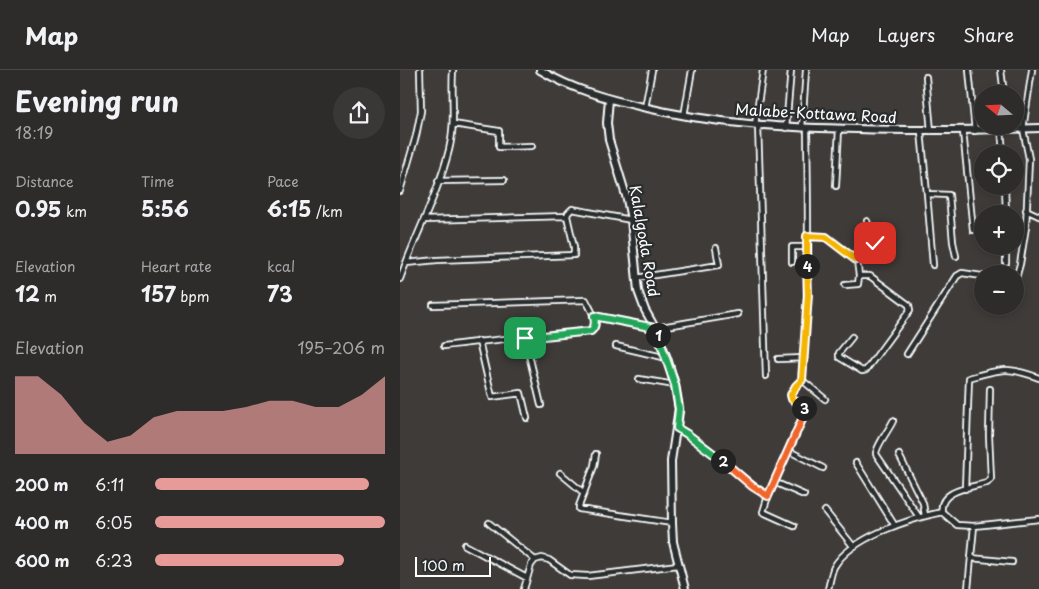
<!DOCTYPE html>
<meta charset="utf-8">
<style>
body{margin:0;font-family:"Playpen Sans",sans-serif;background:#3a3837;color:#f1f3f6;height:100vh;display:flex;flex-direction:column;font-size:19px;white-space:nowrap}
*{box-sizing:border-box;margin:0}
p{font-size:16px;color:#a7a7a9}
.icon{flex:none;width:28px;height:28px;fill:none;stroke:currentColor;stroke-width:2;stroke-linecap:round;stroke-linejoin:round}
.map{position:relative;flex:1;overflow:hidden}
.panel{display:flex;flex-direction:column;background:#2e2c2b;width:400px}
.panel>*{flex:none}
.needle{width:32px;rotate:289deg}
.tools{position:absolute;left:574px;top:15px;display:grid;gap:10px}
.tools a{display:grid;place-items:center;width:50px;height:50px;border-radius:50%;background:#2e2c2b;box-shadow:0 2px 8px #0003,0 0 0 1px #494847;font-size:25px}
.scale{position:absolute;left:15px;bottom:12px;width:76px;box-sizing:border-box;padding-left:5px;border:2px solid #fff;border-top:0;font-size:14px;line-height:18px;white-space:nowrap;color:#fff;-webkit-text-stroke:4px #2a2d2e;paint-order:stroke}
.pin{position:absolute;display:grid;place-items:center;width:42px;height:42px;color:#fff;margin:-21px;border-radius:10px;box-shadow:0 2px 8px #0006}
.km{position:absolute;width:25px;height:25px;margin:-12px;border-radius:50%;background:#222;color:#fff;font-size:14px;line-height:25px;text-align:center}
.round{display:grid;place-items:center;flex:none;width:52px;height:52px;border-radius:26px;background:#3a3837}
.headline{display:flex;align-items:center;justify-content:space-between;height:85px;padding:0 15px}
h1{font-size:28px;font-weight:700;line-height:38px}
.stats{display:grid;grid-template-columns:repeat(3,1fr);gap:8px;height:85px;padding:5px 15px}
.stats div{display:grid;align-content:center}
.stats b{font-size:21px;font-weight:700}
.stats small{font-size:14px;font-weight:400}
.stats p{font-size:14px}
.chart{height:140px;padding:10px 15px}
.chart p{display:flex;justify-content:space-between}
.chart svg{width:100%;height:90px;margin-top:5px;fill:#e69b98;opacity:.7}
ul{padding:0 15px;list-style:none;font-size:16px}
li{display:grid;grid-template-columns:80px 60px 1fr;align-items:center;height:38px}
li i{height:12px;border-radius:6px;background:#e69b98}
header{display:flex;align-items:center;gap:30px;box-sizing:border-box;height:70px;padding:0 25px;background:#2e2c2b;border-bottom:1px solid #494847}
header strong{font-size:24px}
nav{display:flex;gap:28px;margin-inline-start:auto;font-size:18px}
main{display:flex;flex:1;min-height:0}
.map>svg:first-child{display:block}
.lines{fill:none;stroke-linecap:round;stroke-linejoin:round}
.street-casing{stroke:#fff;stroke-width:8}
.secondary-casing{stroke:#fff;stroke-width:10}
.street{stroke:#2a2d2e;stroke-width:4.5}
.secondary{stroke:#2a2d2e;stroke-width:6}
.split-1-casing{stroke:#fff;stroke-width:10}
.split-2-casing{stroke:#fff;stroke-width:10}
.split-3-casing{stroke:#fff;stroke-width:10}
.split-4-casing{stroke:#fff;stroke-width:10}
.split-5-casing{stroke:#fff;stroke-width:10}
.split-1{stroke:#22a559;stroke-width:6}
.split-2{stroke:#22a559;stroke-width:6}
.split-3{stroke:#f0652b;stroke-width:6}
.split-4{stroke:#f5b400;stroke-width:6}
.split-5{stroke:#f5b400;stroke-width:6}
.labels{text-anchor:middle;stroke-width:4.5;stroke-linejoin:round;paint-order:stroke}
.street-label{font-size:15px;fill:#fff;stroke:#2a2d2e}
</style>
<header>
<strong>Map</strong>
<nav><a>Map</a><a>Layers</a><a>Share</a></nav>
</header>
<main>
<section class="panel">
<div class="headline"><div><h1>Evening run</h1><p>18:19</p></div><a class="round"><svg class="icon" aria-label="share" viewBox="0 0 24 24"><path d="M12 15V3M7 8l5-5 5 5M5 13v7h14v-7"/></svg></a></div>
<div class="stats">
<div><p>Distance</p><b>0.95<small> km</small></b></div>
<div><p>Time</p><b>5:56</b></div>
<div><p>Pace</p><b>6:15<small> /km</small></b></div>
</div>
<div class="stats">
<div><p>Elevation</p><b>12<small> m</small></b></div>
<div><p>Heart rate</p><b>157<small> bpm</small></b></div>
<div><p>kcal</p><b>73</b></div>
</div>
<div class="chart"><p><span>Elevation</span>195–206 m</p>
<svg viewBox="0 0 160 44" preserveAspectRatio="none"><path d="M0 44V6L10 6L20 15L30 29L40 38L50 35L60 26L70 23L80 23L90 23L100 21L110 18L120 18L130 21L140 21L150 15L160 6V44z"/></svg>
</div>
<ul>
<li><b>200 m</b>6:11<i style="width:93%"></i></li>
<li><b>400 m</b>6:05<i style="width:100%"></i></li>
<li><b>600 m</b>6:23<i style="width:82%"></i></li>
</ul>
</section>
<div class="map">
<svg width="639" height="519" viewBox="0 0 639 519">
<rect width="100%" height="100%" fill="#3e3b39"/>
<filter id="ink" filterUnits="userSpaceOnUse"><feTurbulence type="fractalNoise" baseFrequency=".02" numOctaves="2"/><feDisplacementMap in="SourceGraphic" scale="10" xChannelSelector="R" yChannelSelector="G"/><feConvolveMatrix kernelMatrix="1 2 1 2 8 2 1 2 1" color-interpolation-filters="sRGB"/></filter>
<g filter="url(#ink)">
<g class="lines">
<defs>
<path id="street" d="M569,0L575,61
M601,0L604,24
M526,7L531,61
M245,38L252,0
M284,46L292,0
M53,54L99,61V77L132,76
M355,55L363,0
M358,55L366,306
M386,58L391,0
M402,58L406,0
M601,58L603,84
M521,61L527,124L549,125L553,172L556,186
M563,61L573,160
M38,111L104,110
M436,116L439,59
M605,116L606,144
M0,121L16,66L21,41L20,0
M527,124L533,195
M626,140L639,146
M24,150L167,146
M407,166L426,167L457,190L459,206H470L509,235L510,240L466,300L462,301L439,287V283L452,267
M606,176V193
M457,190L459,187L461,180L473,176L475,173L467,151
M392,192V177H407
M6,193L37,190L174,185V177L167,146L168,143L172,139L231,150
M236,208L319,195L316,178
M0,209C15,166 38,124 49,80C56,53 51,27 53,0
M615,212L620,194L626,157L629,89L623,59L632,0
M445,215L458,214L459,206
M33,235L186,230C190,239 201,253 191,261C142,266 92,269 44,276
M194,246L255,258L338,244
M125,268L141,335
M79,271L92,327L121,323L127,348
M216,276L267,288
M507,284L557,206L562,203L582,206
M378,289L404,288
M239,309L275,315
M402,310L425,329
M493,351C489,360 476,376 476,384L519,447
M277,358C310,376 336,406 368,426L405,343L404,337L392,329L391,325L396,316L402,310C410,226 408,142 407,58
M389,381L423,398
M196,384L194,396L179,436V439L272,453
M499,385L523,433L525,446
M456,393L495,456
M160,403L184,423
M374,412L404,425
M565,419L569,308C601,299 607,296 639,308
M368,426L363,442L394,456
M425,441L453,476
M542,442C538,420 572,417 587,413L591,409L589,365L590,319
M89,453L135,490
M65,475L127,508
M571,488L612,492
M124,519L131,495L135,490L142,488L149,490L170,505L188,506L278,495
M428,519C430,512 431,503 434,497C451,467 510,449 542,442L557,455L574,456L639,449
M568,519L574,456"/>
<path id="secondary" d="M140,0C171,19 207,29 243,37C313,54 385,58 457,59C518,61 578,60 639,58
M209,29L207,53L209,70L227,129L231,150L238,221L245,240L255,258L267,288L275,315L279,339L271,391L272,453L273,472L285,519"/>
</defs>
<use href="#street" class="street-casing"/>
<use href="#secondary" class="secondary-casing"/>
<use href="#street" class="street"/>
<use href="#secondary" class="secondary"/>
</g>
</g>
<g class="lines" filter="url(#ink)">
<defs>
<path id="split-1" d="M125,268L191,261C196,256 195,252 194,246L255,258L258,265"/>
<path id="split-2" d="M258,265L275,315L279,339L277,358L287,364L323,391"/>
<path id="split-3" d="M323,391L352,416L368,426L405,343L404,338"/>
<path id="split-4" d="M404,338L392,329L391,325L396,316L402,310L408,225L407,196"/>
<path id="split-5" d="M407,196V166L426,167L456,190L460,187L461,180L473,176L475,173"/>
</defs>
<use href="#split-1" class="split-1-casing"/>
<use href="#split-2" class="split-2-casing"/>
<use href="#split-3" class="split-3-casing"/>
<use href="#split-4" class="split-4-casing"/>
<use href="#split-5" class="split-5-casing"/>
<use href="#split-1" class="split-1"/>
<use href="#split-2" class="split-2"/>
<use href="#split-3" class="split-3"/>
<use href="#split-4" class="split-4"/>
<use href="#split-5" class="split-5"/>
</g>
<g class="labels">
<g class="street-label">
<text transform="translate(416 44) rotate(3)" y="5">Malabe-Kottawa Road</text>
<text transform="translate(244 171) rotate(80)" y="5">Kalalgoda Road</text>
</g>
</g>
</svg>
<div class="tools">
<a><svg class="needle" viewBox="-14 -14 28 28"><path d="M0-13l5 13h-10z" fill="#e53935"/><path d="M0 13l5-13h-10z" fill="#a7a7a9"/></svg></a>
<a><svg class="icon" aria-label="locate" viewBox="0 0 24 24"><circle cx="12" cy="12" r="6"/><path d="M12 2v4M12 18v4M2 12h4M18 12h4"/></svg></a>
<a>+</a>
<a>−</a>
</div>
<div class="scale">100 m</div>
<div class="pin" style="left:125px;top:268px;background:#1e9e55"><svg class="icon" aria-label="arrive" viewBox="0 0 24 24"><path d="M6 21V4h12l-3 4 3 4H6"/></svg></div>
<div class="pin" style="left:475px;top:173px;background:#d93025"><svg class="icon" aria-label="check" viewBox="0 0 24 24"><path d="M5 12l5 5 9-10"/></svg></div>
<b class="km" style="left:258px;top:265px">1</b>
<b class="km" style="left:323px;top:391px">2</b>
<b class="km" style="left:404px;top:338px">3</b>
<b class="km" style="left:407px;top:196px">4</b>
</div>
</main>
